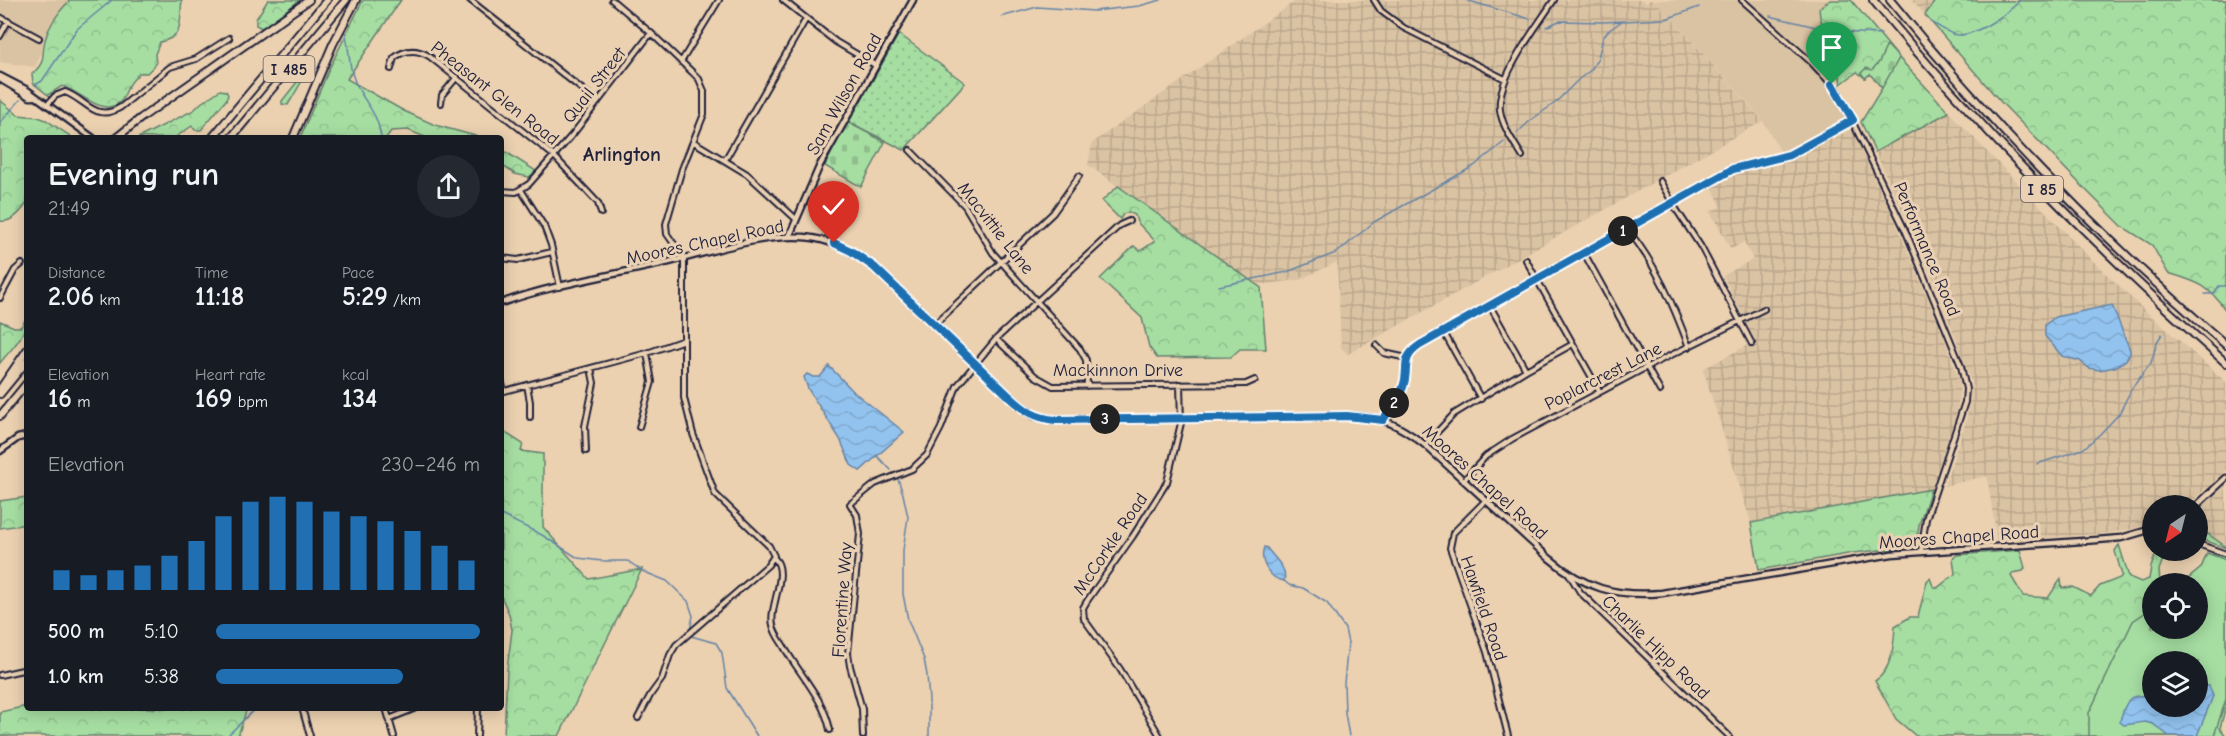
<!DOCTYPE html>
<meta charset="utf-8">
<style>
body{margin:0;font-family:"Comic Neue",sans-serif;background:#242831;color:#f1f3f6;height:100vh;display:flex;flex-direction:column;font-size:22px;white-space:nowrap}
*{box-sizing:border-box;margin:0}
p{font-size:20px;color:#9ea1a6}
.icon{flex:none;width:33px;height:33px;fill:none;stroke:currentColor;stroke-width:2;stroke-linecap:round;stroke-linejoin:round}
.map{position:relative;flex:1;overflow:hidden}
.sheet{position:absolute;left:24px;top:135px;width:480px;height:576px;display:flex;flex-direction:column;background:#171b24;border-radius:6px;box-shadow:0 3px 15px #0003}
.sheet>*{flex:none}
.needle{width:39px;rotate:215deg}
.tools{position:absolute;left:2142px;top:495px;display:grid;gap:12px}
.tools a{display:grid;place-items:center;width:66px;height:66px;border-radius:50%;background:#171b24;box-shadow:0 3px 15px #0003;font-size:30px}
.pin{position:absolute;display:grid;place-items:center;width:51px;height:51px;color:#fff;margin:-62px -26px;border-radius:50% 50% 50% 0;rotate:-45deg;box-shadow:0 0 6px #0007}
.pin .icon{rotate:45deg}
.km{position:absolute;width:30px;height:30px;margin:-15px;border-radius:50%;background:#222;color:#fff;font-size:16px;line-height:30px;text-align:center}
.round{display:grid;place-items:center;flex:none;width:63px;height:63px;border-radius:32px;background:#242831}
.summary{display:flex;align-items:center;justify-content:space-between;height:102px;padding:0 24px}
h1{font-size:33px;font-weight:800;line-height:45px}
.figures{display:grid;grid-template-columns:repeat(3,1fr);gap:9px;height:102px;padding:6px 24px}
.figures div{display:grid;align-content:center}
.figures b{font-size:26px;font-weight:800}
.figures small{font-size:16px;font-weight:400}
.figures p{font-size:16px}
.chart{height:168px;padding:12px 24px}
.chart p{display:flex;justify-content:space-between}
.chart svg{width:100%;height:108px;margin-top:6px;stroke:#1f6fb2;stroke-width:6}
ul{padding:0 24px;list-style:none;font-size:20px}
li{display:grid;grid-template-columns:96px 72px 1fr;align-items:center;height:45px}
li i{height:15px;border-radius:8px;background:#1f6fb2}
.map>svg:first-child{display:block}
.built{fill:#dac3a3}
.industrial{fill:url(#industrial-grid)}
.grass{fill:url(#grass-dots);stroke:#64806e;stroke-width:1.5}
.forest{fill:url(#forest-crowns);stroke:#64806e;stroke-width:1.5;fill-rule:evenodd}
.cemetery{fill:url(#cemetery-stones);stroke:#64806e;stroke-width:1.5}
.park{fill:#a6dea2;stroke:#64806e;stroke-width:1.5;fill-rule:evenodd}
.water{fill:url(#water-waves);stroke:#6583a6;stroke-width:1.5}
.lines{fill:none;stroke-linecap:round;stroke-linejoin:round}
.stream{stroke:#6583a6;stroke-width:1.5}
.street-casing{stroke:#22223b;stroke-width:8}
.secondary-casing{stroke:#22223b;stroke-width:9}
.highway-casing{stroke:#22223b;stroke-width:10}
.street{stroke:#ebd1b3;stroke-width:4}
.secondary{stroke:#ebd1b3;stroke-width:4.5}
.highway{stroke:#ebd1b3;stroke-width:6}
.route-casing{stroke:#fff;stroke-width:12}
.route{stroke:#1f6fb2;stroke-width:8}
.labels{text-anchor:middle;stroke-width:6;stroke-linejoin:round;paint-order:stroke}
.shield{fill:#ebd1b3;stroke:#5e565f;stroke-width:1.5}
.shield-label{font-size:16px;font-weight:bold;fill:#22223b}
.street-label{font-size:18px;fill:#22223b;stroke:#ebd1b3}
.neighbourhood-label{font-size:20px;font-weight:bold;fill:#22223b;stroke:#ebd1b3}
</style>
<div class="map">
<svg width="2226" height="736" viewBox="0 0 2226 736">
<defs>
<pattern id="industrial-grid" width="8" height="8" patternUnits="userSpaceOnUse" patternTransform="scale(1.5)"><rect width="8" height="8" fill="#dac3a3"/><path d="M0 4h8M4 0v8" fill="none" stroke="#bba78d"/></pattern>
<pattern id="grass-dots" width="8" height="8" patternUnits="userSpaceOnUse" patternTransform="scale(1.5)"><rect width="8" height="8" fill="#a6dea2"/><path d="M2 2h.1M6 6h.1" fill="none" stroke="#8fbe8c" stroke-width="1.8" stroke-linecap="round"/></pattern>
<pattern id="forest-crowns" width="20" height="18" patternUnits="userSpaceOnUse" patternTransform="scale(1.5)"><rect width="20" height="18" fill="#a6dea2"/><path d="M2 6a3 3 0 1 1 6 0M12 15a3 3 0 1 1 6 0" fill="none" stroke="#8fbe8c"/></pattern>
<pattern id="cemetery-stones" width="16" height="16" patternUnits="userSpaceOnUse" patternTransform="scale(1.5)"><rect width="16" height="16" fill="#a6dea2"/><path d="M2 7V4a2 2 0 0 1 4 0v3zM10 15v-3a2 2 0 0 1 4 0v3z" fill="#8fbe8c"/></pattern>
<pattern id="water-waves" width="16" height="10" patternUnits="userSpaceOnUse" patternTransform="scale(1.5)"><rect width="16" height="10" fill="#92c3ee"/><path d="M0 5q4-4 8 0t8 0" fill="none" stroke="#7ea7cd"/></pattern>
</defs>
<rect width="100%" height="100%" fill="#ebd1b0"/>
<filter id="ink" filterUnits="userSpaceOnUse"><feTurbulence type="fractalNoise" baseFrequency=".0167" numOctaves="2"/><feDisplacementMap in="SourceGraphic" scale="12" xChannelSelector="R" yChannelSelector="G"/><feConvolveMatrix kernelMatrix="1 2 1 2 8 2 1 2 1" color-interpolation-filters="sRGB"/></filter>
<g filter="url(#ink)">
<path class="built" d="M0,0H70L56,17L43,41L42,52L35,67L0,62Z
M1655,0H1851H1830L1820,17L1840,77L1826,85L1846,118L1781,152L1761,118Z"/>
<path class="industrial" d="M1297,0H1643L1646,3L1650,0H1655L1763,121L1348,354L1341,348L1337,262L1299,280L1257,285L1088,165L1092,143Z
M1912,0H1950L1935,1L1925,15Z
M1949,112L2094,262L2140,306L2226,382V470L2210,486L2186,505L2152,506V523L2132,529L2110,533L1997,541L1987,476L1944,486L1966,421L1971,397V381L1957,341L1920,248L1875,152Z
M1849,130L1852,131L1894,218L1945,340L1960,383L1958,408L1931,489L1751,523L1703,369L1755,341L1723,276L1753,259L1744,242L1731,249L1710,212L1721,206L1712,187L1742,171L1787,162Z
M2226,485V547L2198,527V510Z"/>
<path class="grass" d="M899,34L965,83L904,150L849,122Z"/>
<path class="forest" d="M70,0H182C179,21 185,37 160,42L155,54L156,64L147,73H139C136,77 132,80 130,84C126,89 125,96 121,101C103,119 80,91 62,86L48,95L33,83L32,74C47,61 41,56 45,40C49,25 59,11 70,0Z
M268,0H300L262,28L256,25V19Z
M363,0H401L347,79L404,111L435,125L483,138H427L408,130L391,131L386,138H300L330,67Z
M1830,0H1851L1899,58L1949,112L1875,152L1861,122L1882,88L1870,74L1865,78L1857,72L1841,84L1840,77L1820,17L1819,8Z
M2226,0V311C2208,284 2197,282 2168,273L2152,245L2123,227L2080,184L2000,101L1925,15L1935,1Z
M301,77L303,79L288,105L282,104V101Z
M220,90L226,91L228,95L226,100L201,130H195L192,126L174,138H138L194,110L201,103Z
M0,100L18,115L38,117L46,120L73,138H27V203C21,212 11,223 0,221Z
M501,149L536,171L529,177L515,174L501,165Z
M1118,186L1261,288L1266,349H1240L1231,357L1157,358L1149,347L1142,318L1100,279L1134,246L1140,251L1155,241L1137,222L1135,215L1128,212L1123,214L1120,219L1102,201Z
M27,317C27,335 11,349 0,363V321L14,327H21Z
M501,419L504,432L523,444L521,451L543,454V527L589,579L642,569L559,736H504L507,670L512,630L509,614L501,596Z
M1931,489L1919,525L1916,546L1853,553L1759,570L1751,523Z
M27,497V524L0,528V501Z
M2119,545L2129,577L2141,582L2149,579L2151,567L2157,551H2166L2159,570L2160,583L2152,584V628H2198V584L2213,554L2226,557V706L2220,728L2226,736H1916L1896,719L1875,681C1892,670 1894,645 1895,626L1910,617H1918L1927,581L1930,578L1933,586L1937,588L1955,574L1953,558L1957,555L2020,550L2025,568L2023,571L2013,573L2011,576L2023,596L2048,598L2061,579L2062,588L2073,587L2091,596L2100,586L2120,578L2122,575L2115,551ZM2152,662H2198V706H2152Z
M27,706V708H247L238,736H0V712Z"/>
<path class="cemetery" d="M1887,45L1899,58L1882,88L1870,74L1865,78L1861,73L1866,68L1872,70L1879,62Z
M847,122L885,142L861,187L825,166Z"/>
<path class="park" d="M2198,527L2226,547V548L2198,538Z
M2207,553L2226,560V699L2214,736H2089V713L2133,621L2152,608V628H2198V584L2183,583L2201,568ZM2152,662H2198V706H2152Z"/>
<path class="water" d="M2112,305L2130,350V353L2126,360L2115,367L2099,370L2089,368L2080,361L2062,356L2045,336V325L2055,317Z
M829,366L854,392L904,432L860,471L851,465L840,439L808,389L804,377L807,374L813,377H820Z
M1264,547L1267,548C1274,558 1288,568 1284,581C1269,579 1259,561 1264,547Z
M2198,685L2209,686L2213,696L2197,736H2169L2153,724L2145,722L2124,725L2120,722C2121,716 2125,703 2131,698C2136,695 2147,696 2152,695V706H2198Z"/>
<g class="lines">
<path class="stream" d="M1466,0L1530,19
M1770,16L1837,32L1881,34
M1001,17L1037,7L1094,11L1139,6L1161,0
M1931,22C1939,26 1949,34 1957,35C1976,36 2009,13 2020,0
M1546,27L1559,21L1603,22L1666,19L1699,7
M345,32C350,48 348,64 354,79C362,102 378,110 381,138
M35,85L42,81L77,29L112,0
M0,123L20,100
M1517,133L1531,120L1555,103L1579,79L1591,70L1598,58L1603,38L1608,31L1622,21
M1219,286L1287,272L1338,252L1374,222L1474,166L1504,142
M2205,294H2214L2219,286H2226
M876,455L891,470
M2037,464L2083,449L2100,434L2119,414L2132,388L2151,363L2157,342L2162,334
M898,479L903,494L908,517L903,550V594L908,620L924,659L927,675L929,700V736
M501,515L542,535L578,558L602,561H628L642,571L667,581L688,601L693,616L690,630
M1283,580L1289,585L1303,588L1327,603L1345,629L1348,643L1344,683L1345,713L1349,736
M691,636L716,643L722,653L727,688L757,736
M227,736L256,708"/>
<defs>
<path id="street" d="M470,0L598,102
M612,0L651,33L692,72L699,79L704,91V114L682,169L666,224L667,234L684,258V398L693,434L715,494L769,546L774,556L768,565L676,645L670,655L662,679L651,694L638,718
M783,0L836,42L875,65
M1374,0L1381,11L1404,28L1505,79
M1742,0L1811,62L1837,90L1906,232L1961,366L1966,389L1965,402L1926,519L1921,551
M0,17L39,38
M0,36L8,21
M681,62L719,0
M391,69L394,58C405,49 417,49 429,56L554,156L598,203L601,213
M441,103L442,95L457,77
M47,105L55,96L65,92C87,100 95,123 121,107L170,67L196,59L229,38
M694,142L747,174L796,219
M910,150L965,206L993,253L1080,349L1086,360L1087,386
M1522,156C1514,143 1502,126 1500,110C1496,78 1536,28 1554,0
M725,160L806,19
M1660,181L1676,209L1701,247L1752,344
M521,190L544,226L551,245L560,287
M501,191L516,192L529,184L573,134L651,33
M1627,229C1656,264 1673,304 1689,347
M1584,253L1660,391
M501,258L518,260L552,252
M1526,260L1600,392
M0,298L15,270L22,264
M1490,306L1526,370
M934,325L1053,213L1079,176
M1443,331L1481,399
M996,339L1035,376L1053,386L1246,384L1255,380
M1376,345L1384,353L1407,358
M501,380L504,391
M527,385L530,402V417
M501,392L647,353L684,340
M1383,420C1390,409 1399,398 1403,387C1410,369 1399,359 1420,345L1733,169L1789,155L1853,120
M639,427L652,382L647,353
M1425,445L1454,414L1526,370L1573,344
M586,451L585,426L594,383L591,368
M1464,480L1486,456L1512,439L1647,367L1764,309
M1486,500L1453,533L1450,548L1487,652L1508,736
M2198,544L2226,554
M774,558C790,572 768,608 773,625C774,632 779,639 783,645C798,673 824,698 830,730
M1569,574L1580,592L1729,736
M0,675L27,669
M302,708L310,736
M386,708L394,736
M389,719L416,708
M477,736L478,708
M863,736L862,709L850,666L848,653L860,534L857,515L850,504L875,484L912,469L927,455L941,428L957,386L996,339L1120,225L1129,221
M1160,736L1120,669L1084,619L1083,608L1087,601L1133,536L1167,482L1181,423L1180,384"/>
<path id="secondary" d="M0,76L27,90L93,138
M0,79L30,97H34
M789,237L820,165L913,0
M501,303C555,284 614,275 669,262C711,252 761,234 804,237C831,239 852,251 874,267L1010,397L1034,416L1056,420L1347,416C1382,416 1398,424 1425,445L1549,558C1584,588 1615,597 1662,593L1892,554L2097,540L2121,538L2152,529
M0,451L18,438L27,436
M2196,506L2226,478"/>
<path id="highway" d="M1873,0C1981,131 2099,250 2226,363
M1890,0C1991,124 2104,241 2226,345
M116,138L141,118L309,0
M212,138L327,0
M231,138L346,0
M293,138L333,44L356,0
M0,389L27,350
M0,394L27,361
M0,416L27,383"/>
</defs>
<use href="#street" class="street-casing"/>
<use href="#secondary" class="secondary-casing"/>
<use href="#highway" class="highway-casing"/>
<use href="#street" class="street"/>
<use href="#secondary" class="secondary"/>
<use href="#highway" class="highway"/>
</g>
</g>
<g class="lines" filter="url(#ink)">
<defs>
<path id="route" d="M834,243L851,251L874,267L1010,397C1025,411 1035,418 1056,420L1347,416L1383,420C1390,409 1399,399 1403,387C1410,368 1399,359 1420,345L1733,169L1789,155L1853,120L1832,84"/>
</defs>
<use href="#route" class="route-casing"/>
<use href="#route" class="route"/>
</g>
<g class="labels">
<g class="shield">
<rect x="263.5" y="56" width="51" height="26" rx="4.5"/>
<rect x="2021" y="176" width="42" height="26" rx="4.5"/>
</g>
<g class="shield-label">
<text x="289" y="75">I 485</text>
<text x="2042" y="195">I 85</text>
</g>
<g class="street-label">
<text transform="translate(594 85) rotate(-52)" y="6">Quail Street</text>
<text transform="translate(495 93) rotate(38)" y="6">Pheasant Glen Road</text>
<text transform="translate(844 94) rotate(-61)" y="6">Sam Wilson Road</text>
<text transform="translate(996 228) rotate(52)" y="6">Macvittie Lane</text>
<text transform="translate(705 242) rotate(-12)" y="6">Moores Chapel Road</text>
<text transform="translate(1927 249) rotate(67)" y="6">Performance Road</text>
<text x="1118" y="376">Mackinnon Drive</text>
<text transform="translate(1603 376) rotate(-27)" y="6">Poplarcrest Lane</text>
<text transform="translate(1485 482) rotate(42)" y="6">Moores Chapel Road</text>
<text transform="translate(1959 537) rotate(-4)" y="6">Moores Chapel Road</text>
<text transform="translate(1110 544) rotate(-56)" y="6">McCorkle Road</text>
<text transform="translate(842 600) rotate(-86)" y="6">Florentine Way</text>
<text transform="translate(1484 608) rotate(71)" y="6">Hawfield Road</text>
<text transform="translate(1656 647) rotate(44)" y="6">Charlie Hipp Road</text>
</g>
<g class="neighbourhood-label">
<text x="622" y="161">Arlington</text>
</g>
</g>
</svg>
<div class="tools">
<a><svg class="needle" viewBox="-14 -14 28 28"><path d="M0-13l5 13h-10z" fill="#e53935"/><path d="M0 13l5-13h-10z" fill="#9ea1a6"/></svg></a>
<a><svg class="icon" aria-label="locate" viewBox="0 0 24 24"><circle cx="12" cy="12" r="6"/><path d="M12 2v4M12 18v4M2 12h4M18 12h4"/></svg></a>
<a><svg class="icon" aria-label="layers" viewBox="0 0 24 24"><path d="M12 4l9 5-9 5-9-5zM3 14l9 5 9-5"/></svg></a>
</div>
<div class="pin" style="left:1832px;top:84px;background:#1e9e55"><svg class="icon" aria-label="arrive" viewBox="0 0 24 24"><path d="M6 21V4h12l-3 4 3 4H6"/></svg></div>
<div class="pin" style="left:834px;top:243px;background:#d93025"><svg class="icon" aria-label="check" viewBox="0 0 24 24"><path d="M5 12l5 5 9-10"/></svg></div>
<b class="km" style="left:1623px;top:231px">1</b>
<b class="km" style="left:1394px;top:403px">2</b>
<b class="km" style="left:1105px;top:419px">3</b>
<section class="sheet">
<div class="summary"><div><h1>Evening run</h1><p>21:49</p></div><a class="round"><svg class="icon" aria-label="share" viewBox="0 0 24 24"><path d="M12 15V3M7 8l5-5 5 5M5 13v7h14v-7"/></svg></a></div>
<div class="figures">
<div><p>Distance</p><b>2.06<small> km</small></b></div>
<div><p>Time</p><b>11:18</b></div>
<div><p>Pace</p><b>5:29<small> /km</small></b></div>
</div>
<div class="figures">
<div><p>Elevation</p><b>16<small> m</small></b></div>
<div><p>Heart rate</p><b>169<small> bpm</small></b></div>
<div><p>kcal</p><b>134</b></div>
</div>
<div class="chart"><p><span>Elevation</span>230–246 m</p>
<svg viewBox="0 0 160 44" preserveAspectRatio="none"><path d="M5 44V36M15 44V38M25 44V36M35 44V34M45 44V30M55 44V24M65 44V14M75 44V8M85 44V6M95 44V8M105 44V12M115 44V14M125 44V16M135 44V20M145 44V26M155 44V32"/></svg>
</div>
<ul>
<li><b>500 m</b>5:10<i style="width:100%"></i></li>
<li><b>1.0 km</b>5:38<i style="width:71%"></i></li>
</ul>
</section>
</div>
